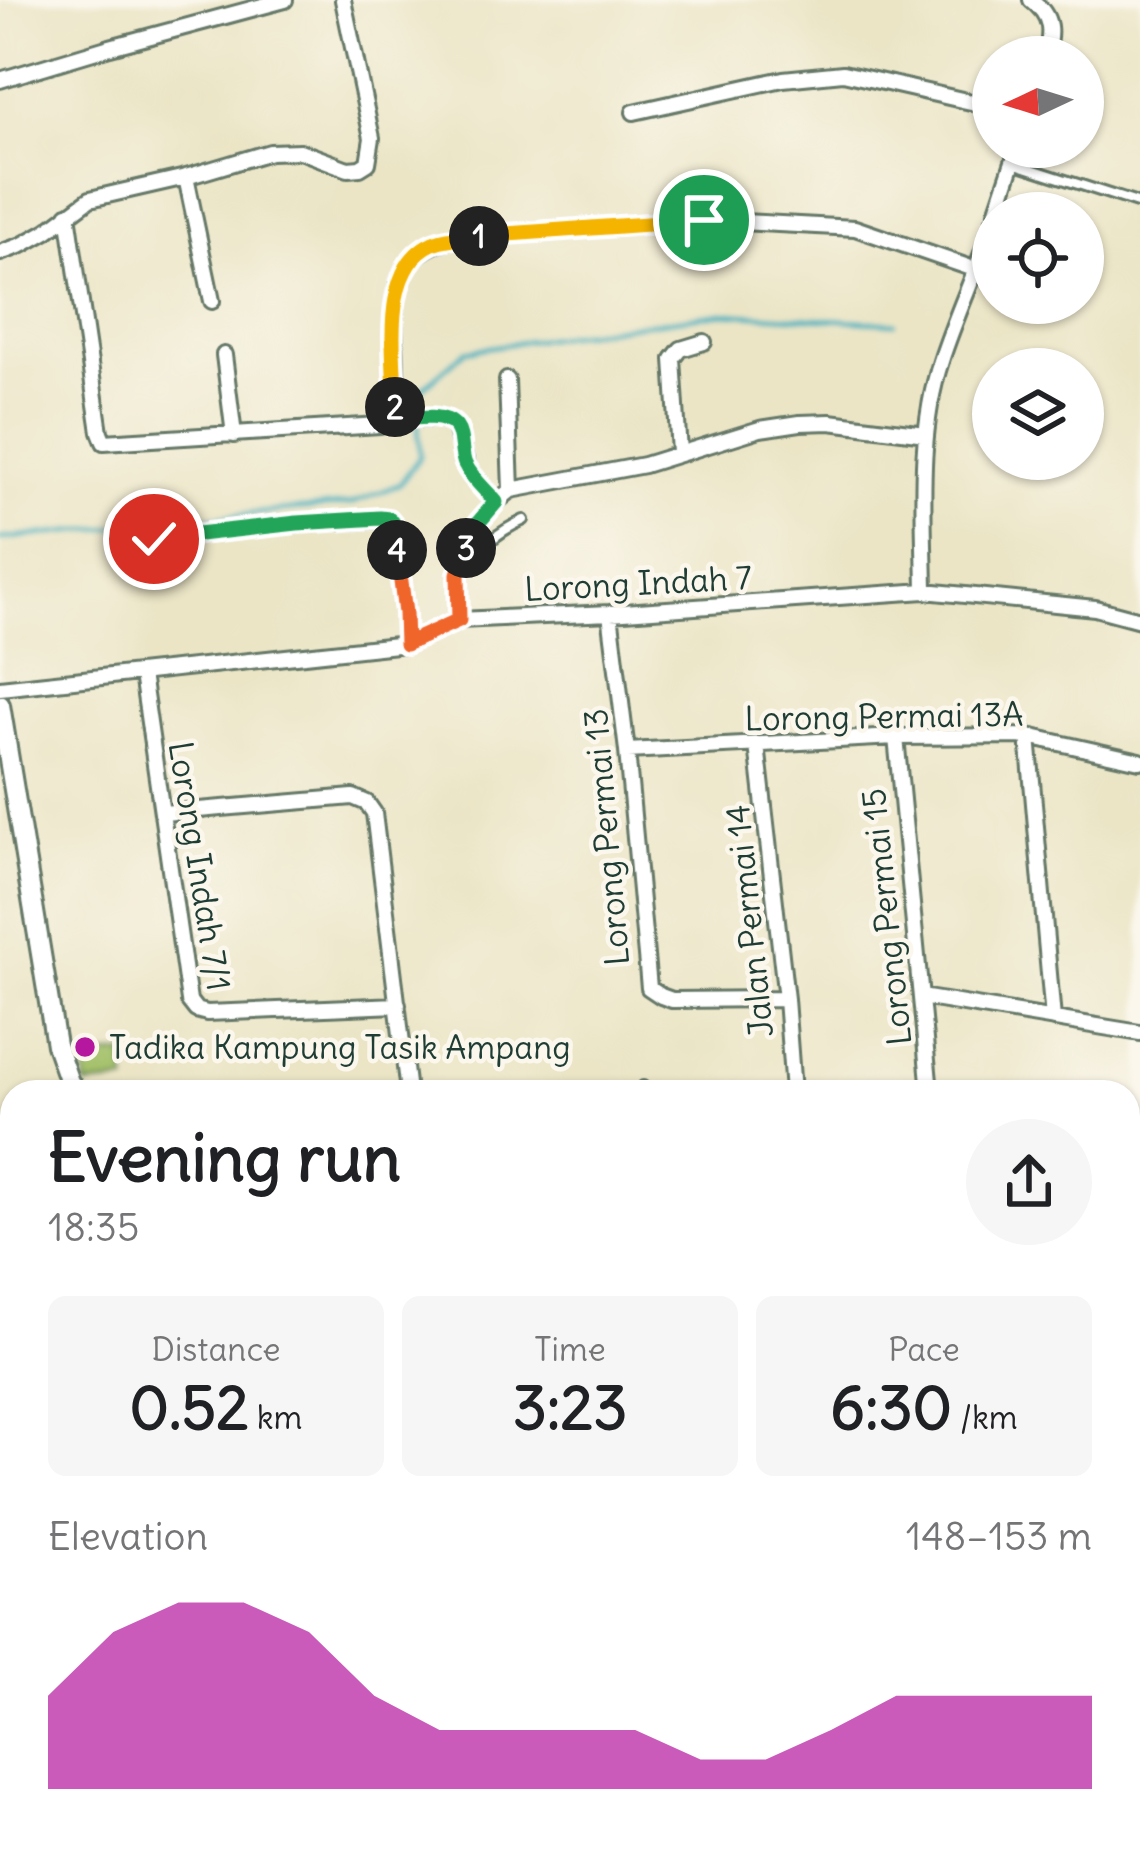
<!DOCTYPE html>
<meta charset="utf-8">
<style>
body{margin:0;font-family:Delius,sans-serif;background:#f6f6f6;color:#202124;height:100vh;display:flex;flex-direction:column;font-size:45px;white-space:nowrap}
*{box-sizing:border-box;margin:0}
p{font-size:39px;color:#757577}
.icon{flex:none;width:66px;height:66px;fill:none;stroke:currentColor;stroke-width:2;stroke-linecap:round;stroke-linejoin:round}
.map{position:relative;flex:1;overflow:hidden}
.details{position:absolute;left:0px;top:1080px;width:1140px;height:771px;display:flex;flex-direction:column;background:#fff;border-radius:36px 36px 0 0;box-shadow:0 3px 9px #0004}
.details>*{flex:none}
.needle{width:78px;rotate:266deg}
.fabs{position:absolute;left:972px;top:36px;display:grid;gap:24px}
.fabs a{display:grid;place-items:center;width:132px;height:132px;border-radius:50%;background:#fff;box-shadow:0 3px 9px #0004;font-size:60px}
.pin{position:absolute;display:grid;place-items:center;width:102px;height:102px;color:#fff;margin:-51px;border:6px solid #fff;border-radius:50%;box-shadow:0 3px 12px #0007}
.km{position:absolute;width:60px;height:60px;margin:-30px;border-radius:50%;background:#222;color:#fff;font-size:33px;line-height:60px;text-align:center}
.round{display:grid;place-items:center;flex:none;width:126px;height:126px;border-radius:63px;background:#f6f6f6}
.summary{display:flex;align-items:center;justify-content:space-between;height:204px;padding:0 48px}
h1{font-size:66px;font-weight:700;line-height:90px}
.metrics{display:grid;grid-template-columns:repeat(3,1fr);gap:18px;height:204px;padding:12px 48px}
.metrics div{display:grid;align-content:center;border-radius:18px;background:#f6f6f6;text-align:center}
.metrics b{font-size:60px;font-weight:700}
.metrics small{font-size:33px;font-weight:400}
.metrics p{font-size:33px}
.chart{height:336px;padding:24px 48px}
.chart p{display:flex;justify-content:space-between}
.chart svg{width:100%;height:216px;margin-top:12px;fill:#b5179e;opacity:.7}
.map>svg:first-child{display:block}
.green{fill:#a2c068;stroke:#607e4e;stroke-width:3}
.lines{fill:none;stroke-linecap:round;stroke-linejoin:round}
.stream{stroke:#43b1bf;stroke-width:4.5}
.service-casing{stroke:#667867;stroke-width:14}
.minor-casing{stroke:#667867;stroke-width:20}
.tertiary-casing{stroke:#667867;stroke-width:24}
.motorway-casing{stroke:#667867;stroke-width:30}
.service{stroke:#fff;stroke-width:8}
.minor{stroke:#fff;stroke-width:14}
.tertiary{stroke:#fff;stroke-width:18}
.motorway{stroke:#fff;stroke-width:24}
.split-1-casing{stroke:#fff;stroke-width:24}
.split-2-casing{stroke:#fff;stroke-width:24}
.split-3-casing{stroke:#fff;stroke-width:24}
.split-4-casing{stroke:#fff;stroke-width:24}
.split-5-casing{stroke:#fff;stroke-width:24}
.split-1{stroke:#f5b400;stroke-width:15}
.split-2{stroke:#f5b400;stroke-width:15}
.split-3{stroke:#22a559;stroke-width:15}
.split-4{stroke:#f0652b;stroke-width:15}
.split-5{stroke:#22a559;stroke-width:15}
.poi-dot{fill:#b5179e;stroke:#fbf7ec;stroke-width:4.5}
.labels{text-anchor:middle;stroke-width:9;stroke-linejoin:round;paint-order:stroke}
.street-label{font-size:33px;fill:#1f3d34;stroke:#fbf7ec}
.poi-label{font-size:33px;fill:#1f3d34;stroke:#fbf7ec;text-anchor:start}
</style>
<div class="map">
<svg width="1140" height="1849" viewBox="0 0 1140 1849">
<rect width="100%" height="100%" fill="#fbf7ec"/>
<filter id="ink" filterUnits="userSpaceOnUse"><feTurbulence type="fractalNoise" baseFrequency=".00833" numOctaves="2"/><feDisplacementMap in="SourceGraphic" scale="24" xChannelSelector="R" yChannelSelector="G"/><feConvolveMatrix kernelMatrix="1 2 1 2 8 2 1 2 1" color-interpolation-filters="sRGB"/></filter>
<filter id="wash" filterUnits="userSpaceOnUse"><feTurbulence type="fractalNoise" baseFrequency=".004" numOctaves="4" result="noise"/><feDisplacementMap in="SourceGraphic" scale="48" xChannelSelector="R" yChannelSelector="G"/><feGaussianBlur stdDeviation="2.7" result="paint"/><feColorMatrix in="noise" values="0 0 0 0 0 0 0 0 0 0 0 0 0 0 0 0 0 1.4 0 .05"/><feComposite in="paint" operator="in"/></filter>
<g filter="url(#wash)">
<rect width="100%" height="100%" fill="#ebe5c6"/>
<path class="green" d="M124,1054L127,1082L86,1086L84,1058Z"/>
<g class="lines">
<path class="stream" d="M0,539L351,504L400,484L420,456L416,394L465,351L592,331L723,313L895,323"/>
</g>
</g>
<g filter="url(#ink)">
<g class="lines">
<defs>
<path id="service" d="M1013,163L1140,204
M464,571C479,548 499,531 524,520
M643,1086V1092
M1128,1445H1140
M0,1488L12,1489"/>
<path id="minor" d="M1031,0C1053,16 1052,33 1045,57
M0,80L110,47L285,0
M634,112L783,79L843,73L993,107
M186,177L212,301
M996,213L1018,147
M68,214L100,432L104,442L380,425L390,420C413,354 357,262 454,238L704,220L855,228L977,270
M0,253L22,245L47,231L90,199L186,177L270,152L300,151L348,169L360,168L368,163L372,138L343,0
M224,355L234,435
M507,380L511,490
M390,420L439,418L454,424L469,471L496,502
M679,453L673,359L681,349L704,342
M154,539L297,523L389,519L394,525L405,613L406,644
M925,591C924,515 917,434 941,361C956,314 978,269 993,222
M610,613L627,751L649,988L661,996L672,1000L786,999
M459,620L458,574L469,540L489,508L511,490L644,465L760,429L800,423L830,422L926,434
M142,674L189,1001L196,1010L207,1013L398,1005
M0,688L406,644L459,620L610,613L925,591L1095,608L1140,620
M1028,736L1053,1019
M896,737L930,1092
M757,745L786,999L793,1092
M627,751L896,737L1028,736L1140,761
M163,813L353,797L367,803L374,813L408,1092
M921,997L1140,1033
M0,1324L12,1320
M0,1663L12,1665
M1128,1800L1140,1801
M447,1839V1849
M590,1839L591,1849
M725,1839L726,1849
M195,1849L199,1839"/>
<path id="tertiary" d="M0,705L56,1045L69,1082L77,1092
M1128,1166L1140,1168
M1128,1738L1140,1740"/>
<path id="motorway" d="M0,1689L12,1691
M1128,1726L1140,1727
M0,1730L12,1733
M1128,1753L1140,1755"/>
</defs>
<use href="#service" class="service-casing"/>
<use href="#minor" class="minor-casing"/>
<use href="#tertiary" class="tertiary-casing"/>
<use href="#motorway" class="motorway-casing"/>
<use href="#service" class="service"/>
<use href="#minor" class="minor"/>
<use href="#tertiary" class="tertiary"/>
<use href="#motorway" class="motorway"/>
</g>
</g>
<g class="lines" filter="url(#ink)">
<defs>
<path id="split-1" d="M479,236L704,220"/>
<path id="split-2" d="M395,407C396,358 378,268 433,243C447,237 464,237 479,236"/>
<path id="split-3" d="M395,407L390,420C407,419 444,411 456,427C463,436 460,453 465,464C472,479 486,490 496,502L478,523L466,548"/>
<path id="split-4" d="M397,550L405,613L406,644L459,620L458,574L466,548"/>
<path id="split-5" d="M154,539L297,523L380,518L389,519L394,525L397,550"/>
</defs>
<use href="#split-1" class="split-1-casing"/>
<use href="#split-2" class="split-2-casing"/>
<use href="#split-3" class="split-3-casing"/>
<use href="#split-4" class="split-4-casing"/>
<use href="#split-5" class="split-5-casing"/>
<use href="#split-1" class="split-1"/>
<use href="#split-2" class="split-2"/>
<use href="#split-3" class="split-3"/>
<use href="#split-4" class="split-4"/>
<use href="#split-5" class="split-5"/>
</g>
<circle class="poi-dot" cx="85" cy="1047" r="12"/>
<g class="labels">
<g class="street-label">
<text transform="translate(638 583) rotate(-3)" y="12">Lorong Indah 7</text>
<text transform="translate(884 716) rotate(-1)" y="12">Lorong Permai 13A</text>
<text transform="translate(606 837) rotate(-95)" y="12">Lorong Permai 13</text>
<text transform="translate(200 866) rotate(81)" y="12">Lorong Indah 7/1</text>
<text transform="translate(886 917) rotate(-96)" y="12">Lorong Permai 15</text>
<text transform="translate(749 921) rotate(-96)" y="12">Jalan Permai 14</text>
</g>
<g class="poi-label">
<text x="109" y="1059">Tadika Kampung Tasik Ampang</text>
</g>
</g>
</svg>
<div class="fabs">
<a><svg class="needle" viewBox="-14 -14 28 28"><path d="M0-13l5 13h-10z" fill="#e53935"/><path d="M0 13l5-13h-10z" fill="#757577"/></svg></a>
<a><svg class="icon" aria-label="locate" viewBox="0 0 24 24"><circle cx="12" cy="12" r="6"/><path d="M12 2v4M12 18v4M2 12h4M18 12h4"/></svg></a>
<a><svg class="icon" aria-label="layers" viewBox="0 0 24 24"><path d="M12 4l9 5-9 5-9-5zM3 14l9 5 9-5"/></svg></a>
</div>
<div class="pin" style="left:704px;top:220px;background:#1e9e55"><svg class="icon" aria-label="arrive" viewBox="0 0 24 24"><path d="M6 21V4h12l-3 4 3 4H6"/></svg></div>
<div class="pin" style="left:154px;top:539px;background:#d93025"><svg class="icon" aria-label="check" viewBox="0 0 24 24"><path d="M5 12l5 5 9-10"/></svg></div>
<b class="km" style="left:479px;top:236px">1</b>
<b class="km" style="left:395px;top:407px">2</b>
<b class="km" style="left:466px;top:548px">3</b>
<b class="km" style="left:397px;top:550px">4</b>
<section class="details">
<div class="summary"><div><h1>Evening run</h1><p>18:35</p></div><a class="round"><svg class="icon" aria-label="share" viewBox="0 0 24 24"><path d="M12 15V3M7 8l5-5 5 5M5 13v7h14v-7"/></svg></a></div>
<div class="metrics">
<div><p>Distance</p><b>0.52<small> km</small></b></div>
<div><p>Time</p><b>3:23</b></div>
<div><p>Pace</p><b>6:30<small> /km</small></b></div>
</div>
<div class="chart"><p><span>Elevation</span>148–153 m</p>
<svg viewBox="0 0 160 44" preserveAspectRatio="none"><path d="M0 44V25L10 12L20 6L30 6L40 12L50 25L60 32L70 32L80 32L90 32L100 38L110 38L120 32L130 25L140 25L150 25L160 25V44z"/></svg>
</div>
</section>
</div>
